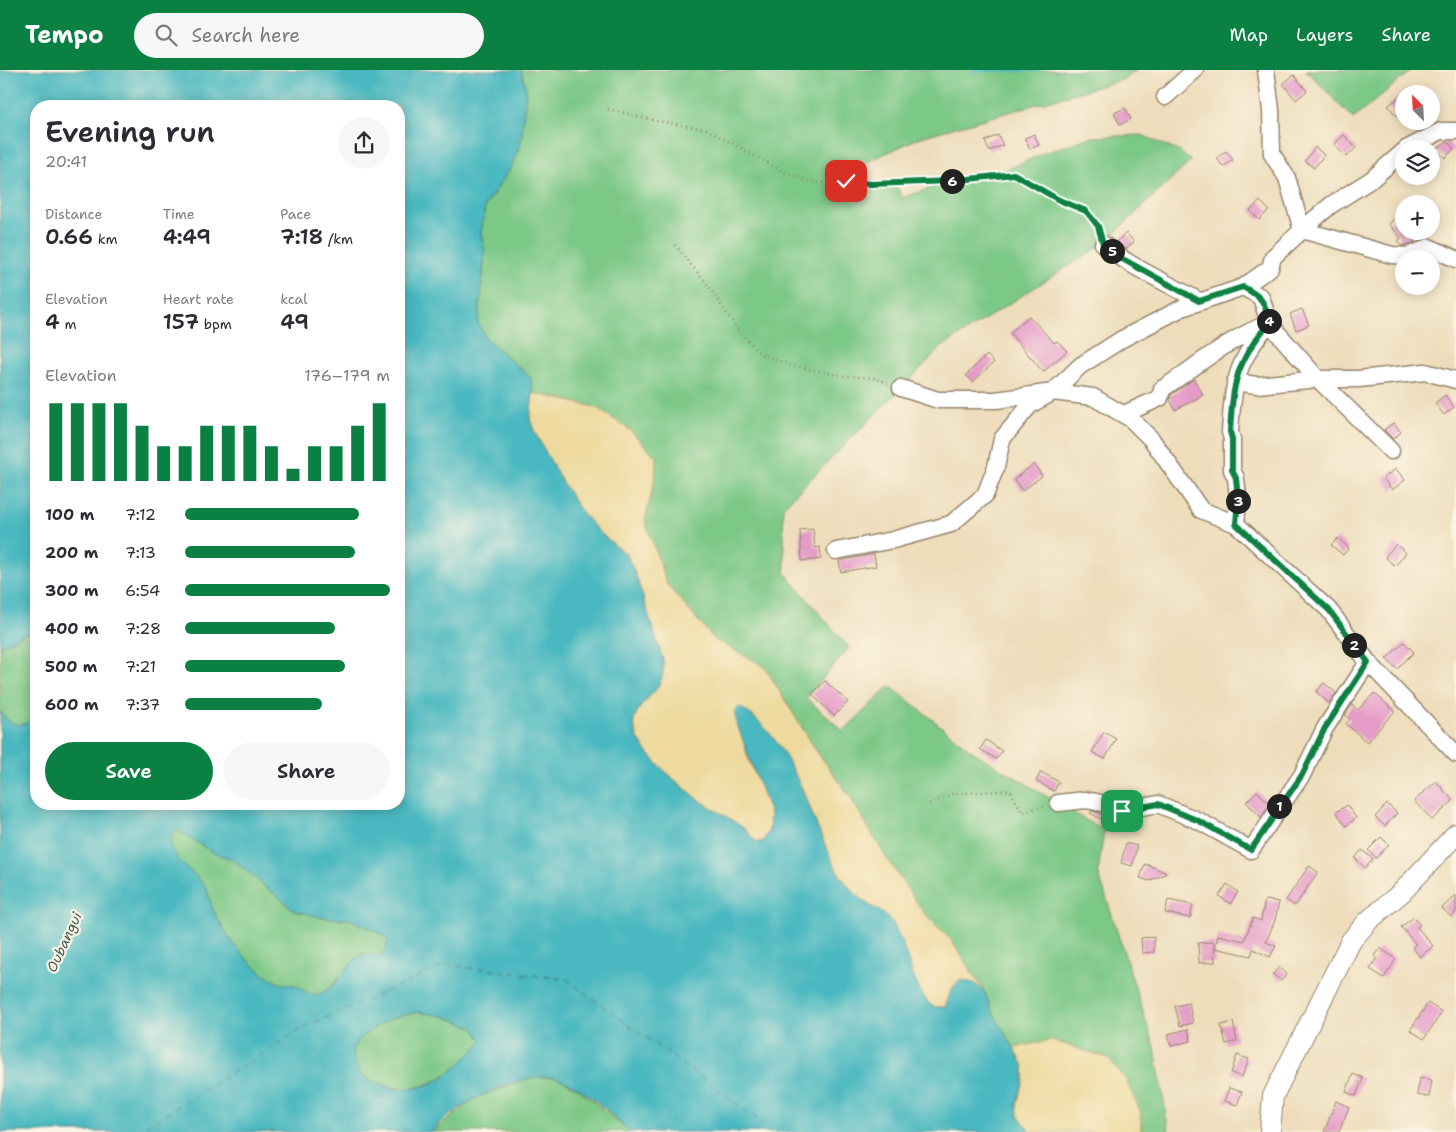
<!DOCTYPE html>
<meta charset="utf-8">
<style>
body{margin:0;font-family:"Shantell Sans",sans-serif;background:#f7f7f7;color:#2b2b33;height:100vh;display:flex;flex-direction:column;font-size:19px;white-space:nowrap}
*{box-sizing:border-box;margin:0}
p{font-size:16px;color:#7c7c81}
.icon{flex:none;width:28px;height:28px;fill:none;stroke:currentColor;stroke-width:2;stroke-linecap:round;stroke-linejoin:round}
.map{position:relative;flex:1;overflow:hidden}
.details{position:absolute;left:30px;top:30px;width:375px;height:710px;display:flex;flex-direction:column;background:#fff;border-radius:20px;box-shadow:0 2px 12px #0003}
.details>*{flex:none}
.needle{width:32px;rotate:336deg}
.buttons{position:absolute;left:1395px;top:15px;display:grid;gap:10px}
.buttons a{display:grid;place-items:center;width:45px;height:45px;border-radius:50%;background:#fff;box-shadow:0 2px 12px #0003;font-size:25px}
.pin{position:absolute;display:grid;place-items:center;width:42px;height:42px;color:#fff;margin:-21px;border-radius:10px;box-shadow:0 2px 8px #0006}
.km{position:absolute;width:25px;height:25px;margin:-12px;border-radius:50%;background:#222;color:#fff;font-size:14px;line-height:25px;text-align:center}
.round{display:grid;place-items:center;flex:none;width:52px;height:52px;border-radius:26px;background:#f7f7f7}
.summary{display:flex;align-items:center;justify-content:space-between;height:85px;padding:0 15px}
h1{font-size:28px;font-weight:600;line-height:38px}
.metrics{display:grid;grid-template-columns:repeat(3,1fr);gap:8px;height:85px;padding:5px 15px}
.metrics div{display:grid;align-content:center}
.metrics b{font-size:21px;font-weight:600}
.metrics small{font-size:14px;font-weight:400}
.metrics p{font-size:14px}
.chart{height:140px;padding:10px 15px}
.chart p{display:flex;justify-content:space-between}
.chart svg{width:100%;height:90px;margin-top:5px;stroke:#0b8043;stroke-width:6}
.button{display:flex;gap:10px;margin-top:auto;padding:10px 15px}
.button a{flex:1;height:58px;border-radius:30px;background:#0b8043;color:#fff;font-size:20px;font-weight:600;line-height:58px;text-align:center}
.button a+a{background:#f7f7f7;color:#2b2b33}
ul{padding:0 15px;list-style:none;font-size:16px}
li{display:grid;grid-template-columns:80px 60px 1fr;align-items:center;height:38px}
li i{height:12px;border-radius:6px;background:#0b8043}
header{display:flex;align-items:center;gap:30px;box-sizing:border-box;height:70px;padding:0 25px;background:#0b8043;color:#fff}
header strong{font-size:24px}
nav{display:flex;gap:28px;margin-inline-start:auto;font-size:18px}
.search{width:350px;height:45px;background:#f7f7f7;display:flex;align-items:center;gap:12px;box-sizing:border-box;padding:0 18px;border-radius:28px;color:#7c7c81;font-size:19px}
.map>svg:first-child{display:block}
.green{fill:#7cc886;stroke:#5c7952}
.sand{fill:#eeda9e;stroke:#94825e}
.water{fill:#49b8c0;stroke:#42716f;fill-rule:evenodd}
.lines{fill:none;stroke-linecap:round;stroke-linejoin:round}
.stream{stroke:#49b8c0;stroke-width:4}
.ferry{stroke:#405c57;stroke-width:1;stroke-dasharray:6 5;stroke-linecap:butt}
.building{fill:#e59bc8}
.minor-casing{stroke:#94846c;stroke-width:19}
.major-casing{stroke:#94846c;stroke-width:22}
.path{stroke:#94846c;stroke-width:2.5;stroke-dasharray:1 4;stroke-linecap:butt}
.minor{stroke:#fff;stroke-width:16}
.major{stroke:#fff;stroke-width:20}
.route-casing{stroke:#fff;stroke-width:10}
.route{stroke:#0b8043;stroke-width:6}
.labels{text-anchor:middle;stroke-width:4.5;stroke-linejoin:round;paint-order:stroke}
.water-label{font-size:14px;font-style:italic;fill:#405c57;stroke:#fcf5e5}
</style>
<header>
<strong>Tempo</strong>
<div class="search"><svg class="icon" aria-label="search" viewBox="0 0 24 24"><circle cx="10" cy="10" r="6"/><path d="M15 15l6 6"/></svg>Search here</div>
<nav><a>Map</a><a>Layers</a><a>Share</a></nav>
</header>
<div class="map">
<svg width="1456" height="1062" viewBox="0 0 1456 1062">
<rect width="100%" height="100%" fill="#fcf5e5"/>
<filter id="ink" filterUnits="userSpaceOnUse"><feTurbulence type="fractalNoise" baseFrequency=".02" numOctaves="2"/><feDisplacementMap in="SourceGraphic" scale="10" xChannelSelector="R" yChannelSelector="G"/><feConvolveMatrix kernelMatrix="1 2 1 2 8 2 1 2 1" color-interpolation-filters="sRGB"/></filter>
<filter id="wash" filterUnits="userSpaceOnUse"><feTurbulence type="fractalNoise" baseFrequency=".0096" numOctaves="4" result="noise"/><feDisplacementMap in="SourceGraphic" scale="20" xChannelSelector="R" yChannelSelector="G"/><feGaussianBlur stdDeviation="1.12" result="paint"/><feColorMatrix in="noise" values="0 0 0 0 0 0 0 0 0 0 0 0 0 0 0 0 0 1.4 0 .05"/><feComposite in="paint" operator="in"/></filter>
<g filter="url(#wash)">
<rect width="100%" height="100%" fill="#edb"/>
<path class="green" d="M521,0H1137L1125,9L921,67L863,94L871,114L894,112L903,128L951,111L992,106L1044,83L1091,67L1142,65L1180,82L1191,91L1103,174L943,276L783,437L785,503L849,578L806,628L843,661L890,616L972,681L1104,761L1098,802L1155,979L1169,1062H1141V1043L1108,988L1051,970L1014,978L992,941L984,921L951,870L924,843L885,786L849,725L817,682L764,596L715,570L667,515L645,450L654,413L595,337L533,323L531,308L486,269L478,253L485,182L481,163L485,136L511,97L521,72L526,19Z
M1306,0H1412L1353,49Z
M26,563H36V645L30,652L17,656L10,653L0,641V576Z
M177,760L213,782L232,789L295,841L321,847L352,850L384,865L388,870L386,881L379,886L364,884L357,887C346,898 334,919 319,924C308,927 304,918 294,915C289,914 284,915 279,913C252,901 225,866 213,840C210,833 210,825 206,818C195,800 168,791 171,766Z
M418,942L444,946L475,958L482,971C476,980 469,986 461,993C429,1022 395,1027 359,1003L352,979C372,954 387,947 418,942Z
M533,1006L558,1008L579,1019L630,1062H432L475,1028Z"/>
<path class="sand" d="M533,323L595,337L629,359L657,388L654,413L645,450L667,515L715,570L764,596L817,682L849,725L885,786L924,843L951,870L984,921L974,913L947,932L945,937C919,949 902,868 893,853C887,844 874,839 866,833C856,826 847,815 840,805C822,780 815,746 802,718C789,691 772,665 751,644C749,653 745,665 745,674C746,702 788,745 762,772H757C752,768 748,763 743,758C732,749 719,743 707,735C687,721 625,674 635,647C643,625 667,622 663,590L635,503L626,484L600,463L582,443L563,414L534,361L530,349Z
M1051,970L1108,988L1126,1010L1141,1043V1062H1030L1018,1045L1017,1033L1024,1010V996L1014,978Z"/>
<path class="water" d="M0,0H521L526,19L521,72L511,97L485,136L481,163L485,182L478,253L486,269L531,308L533,323L530,349L534,361L563,414L582,443L600,463L626,484L635,503L663,590C667,622 643,625 635,647C625,674 687,721 707,735C719,743 732,749 743,758C748,762 752,768 757,772H762L769,761L770,744L738,657L734,642L740,637C788,666 804,729 826,777C830,786 834,796 839,804C846,814 856,825 865,832C874,839 886,842 892,853C909,879 909,915 933,937H945L952,918L961,910L974,913L984,921L992,941L1024,996V1010L1017,1033L1018,1045L1030,1062H630C609,1043 586,1018 559,1009C527,997 451,1036 432,1062H0V641C10,657 24,659 36,645V734H399V36H36V563H26L0,576ZM177,760L212,782L232,789L295,841L321,847L352,850L384,865L388,870L386,880L379,886L364,884L357,887C346,898 334,919 319,924C308,927 304,918 294,915C289,914 284,915 279,913C252,901 225,866 213,840C210,833 210,825 206,818C195,800 168,791 171,766ZM418,942L444,946L474,958L482,971C476,980 468,986 461,993C428,1023 396,1028 359,1003L352,979C370,956 389,947 418,942Z"/>
<g class="lines">
<path class="stream" d="M973,0H1038"/>
<path class="ferry" d="M137,1062L305,957L446,895L566,909L756,1048L772,1062"/>
</g>
<g id="blocks">
<path class="building" d="M1294,5L1307,21L1296,30L1283,14Z
M1404,23V40L1397,46L1388,36Z
M1125,38L1131,49L1120,55L1114,43Z
M1034,64L1039,75L1030,79L1025,68Z
M998,65L1003,75L989,81L985,71Z
M1344,65L1356,78L1346,87L1334,74Z
M1447,71L1454,79L1445,88L1436,79Z
M1315,77L1324,85L1314,98L1305,91Z
M1226,81L1233,90L1223,97L1217,88Z
M1260,131L1269,140L1259,150L1250,140Z
M1398,145L1404,152V165L1407,162L1415,172L1402,176L1398,171L1401,168L1389,154Z
M1126,163L1134,172L1126,179L1116,172Z
M1302,239L1309,255L1296,260L1290,244Z
M1029,246L1054,273L1057,271L1067,281L1043,302L1010,263Z
M987,285L994,292L973,312L966,305Z
M1194,309L1203,325L1175,340L1170,330L1171,325Z
M1445,325L1454,337L1444,345L1435,333Z
M1393,353L1401,362L1393,369L1384,360Z
M1034,394L1042,406L1022,421L1014,409Z
M1396,399L1405,410L1392,420L1383,408Z
M813,459L815,478L820,477L821,489L802,491L800,460Z
M1338,468L1349,478L1343,485L1331,475Z
M1396,474L1406,483L1395,496L1385,487Z
M874,484L876,496L841,502L839,491Z
M1404,572L1414,582L1397,599L1386,589Z
M825,611L848,632L834,646L812,624Z
M1324,613L1336,623L1329,633L1316,622Z
M1374,623L1395,641L1367,672L1346,654L1350,649L1345,645L1352,635L1358,640Z
M1104,662L1116,669L1105,689L1092,682Z
M986,670L1002,681L996,689L980,679Z
M1041,702L1059,712L1054,721L1036,711Z
M1436,711L1453,731L1432,750L1414,731Z
M1257,721L1270,734L1261,747L1246,732Z
M1387,734L1397,743L1385,756L1375,747Z
M1347,735L1356,748L1346,756L1336,742Z
M1092,741L1104,744L1111,747L1108,753L1090,743Z
M1381,767L1389,775L1376,788L1368,780Z
M1126,773L1137,776L1132,796L1121,793Z
M1362,780L1373,789L1365,798L1355,788Z
M1145,794L1167,803L1149,811L1140,808Z
M1309,796L1318,802L1295,836L1286,830Z
M1227,814L1238,822L1230,834L1219,826Z
M1456,825V842L1451,847L1442,838Z
M1168,830L1193,835L1190,848L1165,843Z
M1265,830L1279,832L1275,850L1266,872L1276,876L1270,887L1253,879L1251,886L1215,878L1218,865L1244,871L1253,848L1261,851Z
M1414,847L1420,855L1417,857L1433,876L1420,887L1412,877L1416,874L1401,857Z
M1154,867V882L1142,883L1141,868Z
M1214,872L1215,892L1199,893L1198,873Z
M1380,878L1396,889L1384,908L1370,899L1377,888L1374,886Z
M1279,897L1287,904L1281,911L1273,904Z
M1189,933L1193,953L1180,956L1175,936Z
M1428,933L1442,942L1424,969L1410,960Z
M1233,952L1237,971L1226,974L1221,955Z
M1188,959L1191,971L1171,976L1168,964Z
M1237,985L1249,989L1242,1007L1231,1003Z
M1353,1004L1363,1008L1356,1026L1346,1022Z
M1420,1008L1432,1010L1429,1027L1417,1025Z
M1229,1018L1242,1022L1237,1035L1224,1031Z
M1336,1031L1349,1037L1339,1062H1324Z"/>
</g>
</g>
<g filter="url(#ink)">
<use href="#blocks" fill-opacity="0" stroke="#94846c" stroke-width="1"/>
<g class="lines">
<defs>
<path id="minor" d="M1266,0L1271,40L1272,84L1287,108L1302,160L1392,185L1408,186L1429,177L1456,189
M1165,27L1195,0
M1406,79L1441,61H1456
M1103,174C1132,199 1167,212 1199,231
M1243,217L1270,198L1273,187L1311,152L1331,135L1372,109L1404,81
M1235,312L1257,315L1318,309H1359L1425,302L1456,310
M901,318L938,330H996L1053,322L1080,296L1122,269L1182,238L1243,217L1261,227L1269,253L1318,309L1391,381
M1124,344L1160,328L1162,319C1197,296 1228,269 1267,254
M1236,454L1238,429L1236,408L1232,400V369L1230,362C1233,312 1236,292 1269,253
M836,481L893,470L951,454L985,425L996,397L1002,369L1030,335L1053,322L1093,327L1131,349L1152,370L1201,440L1236,454L1329,540L1368,592L1456,684
M1058,733L1086,730L1107,734L1122,741L1158,734L1199,751L1251,780L1302,705L1325,658L1368,592"/>
<path id="major" d="M1270,1062L1273,1026L1351,871L1368,851L1402,822L1456,764"/>
</defs>
<use href="#minor" class="minor-casing"/>
<use href="#major" class="major-casing"/>
<path class="path" d="M608,39L657,51L706,59L786,103L815,113L846,111L871,114L951,111L1014,104L1059,130L1085,141L1098,156L1100,162
M675,175L707,214L737,259L760,284L790,295L844,306L875,308L888,313
M929,734L951,724L1010,720L1022,742L1045,736"/>
<use href="#minor" class="minor"/>
<use href="#major" class="major"/>
</g>
</g>
<g class="lines" filter="url(#ink)">
<defs>
<path id="route" d="M846,111L871,114L951,111L1014,104L1059,130L1086,141L1098,156L1103,174L1117,186L1199,231L1243,217C1262,227 1265,231 1269,253C1236,292 1233,312 1230,362L1232,369V400L1236,408L1238,429L1236,454L1329,540L1368,592L1325,658L1302,705L1251,780L1199,751L1158,734L1122,741"/>
</defs>
<use href="#route" class="route-casing"/>
<use href="#route" class="route"/>
</g>
<g class="labels">
<g class="water-label">
<text transform="translate(64 872) rotate(-65)" y="5">Oubangui</text>
</g>
</g>
</svg>
<div class="buttons">
<a><svg class="needle" viewBox="-14 -14 28 28"><path d="M0-13l5 13h-10z" fill="#e53935"/><path d="M0 13l5-13h-10z" fill="#7c7c81"/></svg></a>
<a><svg class="icon" aria-label="layers" viewBox="0 0 24 24"><path d="M12 4l9 5-9 5-9-5zM3 14l9 5 9-5"/></svg></a>
<a>+</a>
<a>−</a>
</div>
<div class="pin" style="left:1122px;top:741px;background:#1e9e55"><svg class="icon" aria-label="arrive" viewBox="0 0 24 24"><path d="M6 21V4h12l-3 4 3 4H6"/></svg></div>
<div class="pin" style="left:846px;top:111px;background:#d93025"><svg class="icon" aria-label="check" viewBox="0 0 24 24"><path d="M5 12l5 5 9-10"/></svg></div>
<b class="km" style="left:1279px;top:736px">1</b>
<b class="km" style="left:1354px;top:575px">2</b>
<b class="km" style="left:1238px;top:431px">3</b>
<b class="km" style="left:1269px;top:251px">4</b>
<b class="km" style="left:1112px;top:181px">5</b>
<b class="km" style="left:952px;top:111px">6</b>
<section class="details">
<div class="summary"><div><h1>Evening run</h1><p>20:41</p></div><a class="round"><svg class="icon" aria-label="share" viewBox="0 0 24 24"><path d="M12 15V3M7 8l5-5 5 5M5 13v7h14v-7"/></svg></a></div>
<div class="metrics">
<div><p>Distance</p><b>0.66<small> km</small></b></div>
<div><p>Time</p><b>4:49</b></div>
<div><p>Pace</p><b>7:18<small> /km</small></b></div>
</div>
<div class="metrics">
<div><p>Elevation</p><b>4<small> m</small></b></div>
<div><p>Heart rate</p><b>157<small> bpm</small></b></div>
<div><p>kcal</p><b>49</b></div>
</div>
<div class="chart"><p><span>Elevation</span>176–179 m</p>
<svg viewBox="0 0 160 44" preserveAspectRatio="none"><path d="M5 44V6M15 44V6M25 44V6M35 44V6M45 44V17M55 44V27M65 44V27M75 44V17M85 44V17M95 44V17M105 44V27M115 44V38M125 44V27M135 44V27M145 44V17M155 44V6"/></svg>
</div>
<ul>
<li><b>100 m</b>7:12<i style="width:85%"></i></li>
<li><b>200 m</b>7:13<i style="width:83%"></i></li>
<li><b>300 m</b>6:54<i style="width:100%"></i></li>
<li><b>400 m</b>7:28<i style="width:73%"></i></li>
<li><b>500 m</b>7:21<i style="width:78%"></i></li>
<li><b>600 m</b>7:37<i style="width:67%"></i></li>
</ul>
<div class="button"><a>Save</a><a>Share</a></div>
</section>
</div>
